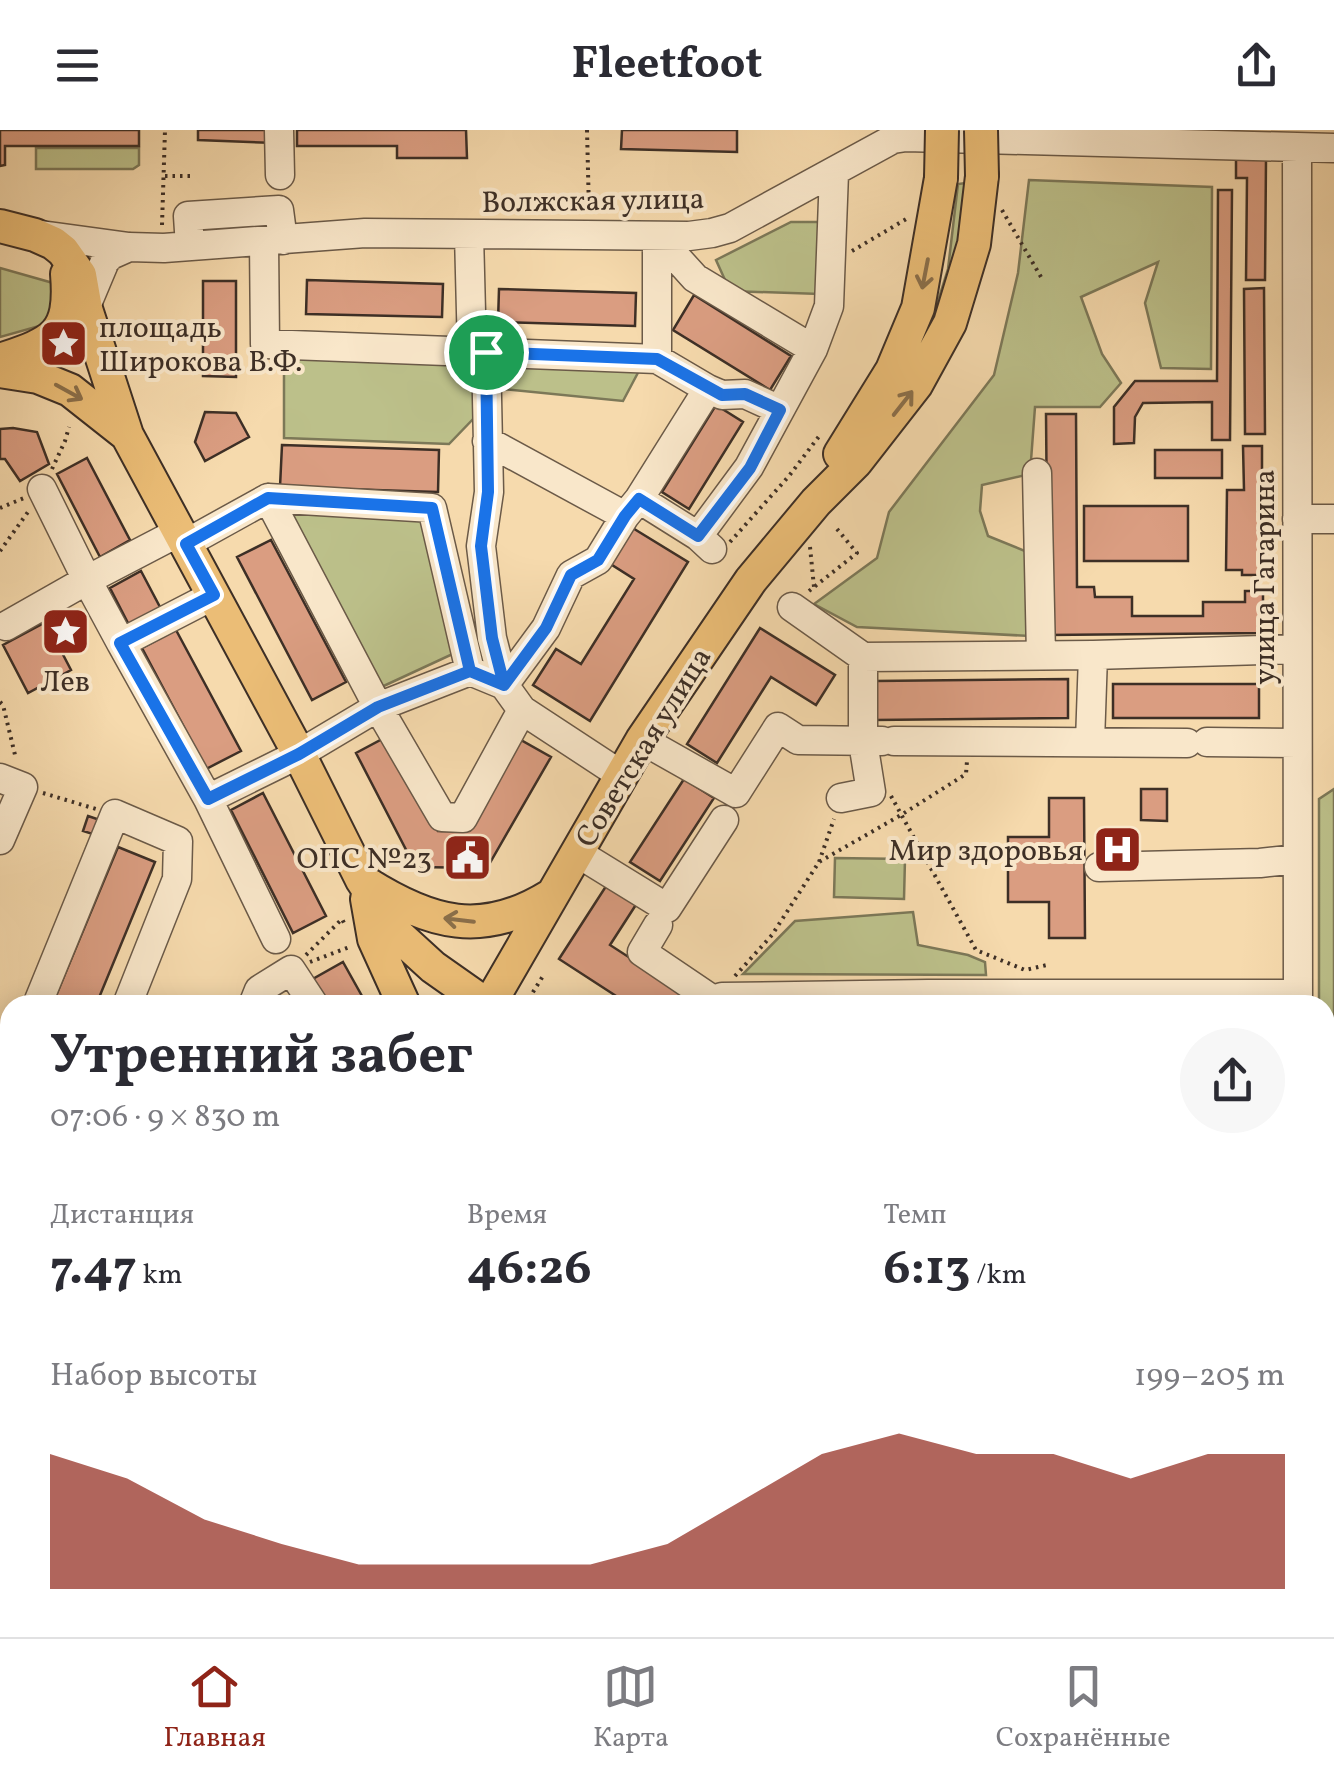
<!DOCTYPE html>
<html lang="ru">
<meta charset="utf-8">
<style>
body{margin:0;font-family:Vollkorn,serif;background:#f7f7f7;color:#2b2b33;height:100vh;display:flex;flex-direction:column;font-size:38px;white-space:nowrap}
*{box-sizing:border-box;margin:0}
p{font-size:32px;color:#7c7c81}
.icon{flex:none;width:55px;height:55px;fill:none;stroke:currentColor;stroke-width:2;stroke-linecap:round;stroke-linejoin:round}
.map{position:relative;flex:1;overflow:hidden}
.details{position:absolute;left:0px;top:865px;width:1335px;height:642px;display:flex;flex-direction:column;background:#fff;border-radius:30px 30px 0 0;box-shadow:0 5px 25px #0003}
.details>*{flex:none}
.pin{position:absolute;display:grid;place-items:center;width:85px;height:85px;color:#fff;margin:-42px;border:5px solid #fff;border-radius:50%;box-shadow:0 2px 10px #0007}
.round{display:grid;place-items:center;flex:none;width:105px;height:105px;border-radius:52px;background:#f7f7f7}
.head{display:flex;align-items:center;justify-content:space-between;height:170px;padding:0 50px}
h1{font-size:55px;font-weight:700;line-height:75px}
.stats{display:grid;grid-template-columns:repeat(3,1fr);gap:15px;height:170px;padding:10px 50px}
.stats div{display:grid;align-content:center}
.stats b{font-size:50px;font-weight:700}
.stats small{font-size:28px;font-weight:400}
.stats p{font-size:28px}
.chart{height:280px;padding:20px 50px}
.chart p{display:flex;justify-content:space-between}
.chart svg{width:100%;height:180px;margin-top:10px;fill:#8f2418;opacity:.7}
header{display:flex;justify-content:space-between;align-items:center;height:130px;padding:0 50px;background:#fff;font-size:45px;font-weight:700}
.dock{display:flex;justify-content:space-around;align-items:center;height:140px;border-top:2px solid #e1e1e2;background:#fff;font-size:28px;color:#7c7c81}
.dock a{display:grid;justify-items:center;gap:5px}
.dock .on{color:#8f2418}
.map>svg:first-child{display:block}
.green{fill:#bcc08a;stroke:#7c7858;stroke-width:2.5}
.building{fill:#da9d81;stroke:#3d2f26;stroke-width:2.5}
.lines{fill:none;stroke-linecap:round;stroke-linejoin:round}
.minor-casing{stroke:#6b5a48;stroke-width:31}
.major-casing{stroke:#3d2f26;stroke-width:36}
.path{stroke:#3d2f26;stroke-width:4;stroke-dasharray:2.5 5;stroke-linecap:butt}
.minor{stroke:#f9e7ca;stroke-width:28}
.major{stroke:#ebbd76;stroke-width:32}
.major-bridge-casing{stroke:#3d2f26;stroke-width:36;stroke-linecap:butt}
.major-bridge{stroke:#ebbd76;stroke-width:32}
.oneway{stroke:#8b6f4a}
.route-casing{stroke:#fff;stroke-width:20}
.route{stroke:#1a73e8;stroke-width:12}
.labels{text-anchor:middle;stroke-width:8;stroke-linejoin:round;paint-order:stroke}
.street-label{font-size:30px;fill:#3d2f26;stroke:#f9e7ca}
.poi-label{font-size:30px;fill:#3d2f26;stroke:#f9e7ca;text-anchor:end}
</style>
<header><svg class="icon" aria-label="menu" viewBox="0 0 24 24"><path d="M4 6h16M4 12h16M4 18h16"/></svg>Fleetfoot<svg class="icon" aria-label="share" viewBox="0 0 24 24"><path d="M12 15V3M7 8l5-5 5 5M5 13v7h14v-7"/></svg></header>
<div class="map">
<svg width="1334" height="1507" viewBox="0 0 1334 1507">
<rect width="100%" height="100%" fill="#f6daad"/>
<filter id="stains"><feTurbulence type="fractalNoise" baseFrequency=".002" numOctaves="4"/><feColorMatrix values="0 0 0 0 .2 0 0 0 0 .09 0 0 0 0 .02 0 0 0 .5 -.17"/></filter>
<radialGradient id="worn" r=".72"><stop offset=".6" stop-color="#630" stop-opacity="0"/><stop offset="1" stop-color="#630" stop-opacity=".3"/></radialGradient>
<path class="green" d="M36,18H139V35L133,39H36Z
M1029,50L1212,57L1211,239L1161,238L1145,173L1158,132L1081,167L1102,224L1121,253L1100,277H1035L1030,344L982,355L980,381L988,406L1030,423V506L857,497L814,474L877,428L889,382L994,245L1018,143Z
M966,53L959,142L926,209L948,139L958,54Z
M791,92H824L820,164L730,161L716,130Z
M0,138L53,153L50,193L0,207Z
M284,223L641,237L623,271L502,259L449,314L284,308Z
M282,381L426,388L457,522L375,560Z
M1334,659V913L1325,902V875H1319V669Z
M835,728L905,729L904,769L834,767Z
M913,782L918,815L968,825L985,832L986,845L743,844L795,791Z"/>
<path class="building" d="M0,0H139V16H5V35L0,36Z
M198,0H276L275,13L198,10Z
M297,0H466L467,28H397V16H297Z
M622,0H737V22L621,19Z
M1236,29H1266L1265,150H1246L1247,48H1236Z
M1218,60H1232L1230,310H1212V272L1143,273L1135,287L1134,313L1114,314V277L1135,251H1217Z
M307,150L443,154L442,187L306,184Z
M203,151H236V247L203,246Z
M1264,158L1265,304H1245L1244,159Z
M499,159L636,163L635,196L498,192Z
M694,165L791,226L770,260L673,200Z
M716,275L743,292L689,379L662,362Z
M205,282L236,283L249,307L205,331L195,312Z
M1046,284H1076L1077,457H1094L1095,467H1132V486H1203V472H1245V461H1263V503L1048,505Z
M13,298L37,302L49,334L20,351L5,329H0V299Z
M282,315L439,320L438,362L280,357Z
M1243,316H1262V445H1242V440H1226L1227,360H1244Z
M1155,320H1222V348H1155Z
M87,328L130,410L100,427L57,344Z
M1084,376H1188V431H1084Z
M631,397L688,432L590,591L533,555L556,519L581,534L634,449L609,433Z
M271,410L346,552L312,570L237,427Z
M141,441L161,479L129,495L110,458Z
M46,492L71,540L28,563L3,515Z
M760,498L835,545L816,575L771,547L717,633L687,614Z
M176,500L241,621L206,639L142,518Z
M1068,549V588L875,590V551Z
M1113,554H1259V588H1113Z
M388,606L438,701H466L519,609L551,627L487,738L415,737L356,623Z
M684,649L714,668L660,751L630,732Z
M1141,659H1167V691L1141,690Z
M263,663L326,786L293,803L231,680Z
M1049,668H1084L1085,808H1049V772H1008V707H1049Z
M88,686L106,692L102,707L83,701Z
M118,717L155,732L96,875H52Z
M610,750L639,770L610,815L695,870L691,875H630L559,829Z
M343,832L367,875H324L311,850Z
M1325,1006H1334V1075H1325Z
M0,1284L10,1287V1318L0,1314Z
M1334,1458V1507H1324Z
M0,1460L10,1465V1493L4,1507H0Z
M43,1498H106L105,1507L43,1503Z
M107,1498H189L198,1507H106Z
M325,1498H363L362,1507H324Z
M1202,1498H1234V1507H1202Z"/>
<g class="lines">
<defs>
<path id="minor" d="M279,0L280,45
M1297,18L1298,875
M469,104L472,221
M41,105L129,117L164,118L365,103L689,106L712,103L730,98L893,9L906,7L1334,18
M657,106L695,148L813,219
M264,111L265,214L657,229V106
M190,116L188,86L279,80L283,110
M84,181L105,131L111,125L129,117
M486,221L489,362L481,416L492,508L504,555
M708,259L722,265L745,264L780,280
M487,311L625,386
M1037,343L1041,525
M268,368L432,378L470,541L504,555L522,580L463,688L442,687L378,577Z
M639,369L708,259L657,229
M1297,389H1334
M179,402L87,450L121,513L214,465
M185,414L268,368
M712,419L698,406L749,337L813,219L829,176L834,43
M792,477L863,527L1093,525L1297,519
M6,496L87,450L42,359
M121,513L208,669L299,624L378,577L470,541
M504,555L546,498L571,445L598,430L625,386L639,369L698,406
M522,580L621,645
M642,610L736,663L778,597L798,610L882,611
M894,611L1187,613
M1090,612L1093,525
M1207,612L1297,613
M0,648L23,657L0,710
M841,668L871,662L863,612V527
M208,669L276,809
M576,722L667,778L724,690
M1099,737L1260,733L1297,729
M658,795L642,822L713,870L722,867L928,864H1298
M37,875L115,684L178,711L177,749L127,875
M253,875L259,860L291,840L314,875
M0,965L10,940
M1326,994H1334
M0,1060L10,1064
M0,1198L10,1172
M6,1247L10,1249
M0,1275L10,1279
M0,1321L10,1325
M494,1498L564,1507
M15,1507L19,1498
M389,1507L390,1498
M631,1507L632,1498
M922,1507L923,1498
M1294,1507V1498"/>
<path id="major" d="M0,96L35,105L53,113L63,121L80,145L86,179L127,305L299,624L362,750L398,805L433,837L487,875
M0,230C54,212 72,205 67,144
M0,241L38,247L70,260L127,305
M840,324L892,240L918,178L941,48
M366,753C431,794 482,808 550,766
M367,769L374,809L404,875
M489,875L642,610L751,450L816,372L856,332L916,255L950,193L974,114L982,46
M1325,952H1334
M257,1507L258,1498"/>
</defs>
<use href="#minor" class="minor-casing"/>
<use href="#major" class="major-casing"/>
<path class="path" d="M587,0L589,81
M165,46H192
M1002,80L1041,147
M162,95L165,0
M852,121L908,88
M52,339L65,311L69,297
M0,378L24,368
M730,412L789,346L820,305
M810,417L814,457
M0,421L28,382
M809,461L857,423L837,399
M0,572L3,575L16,629
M43,663L96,679
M891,666L976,820L1025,840L1047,835
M819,732L834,689
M306,825L342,789L344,793
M310,832L352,816
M735,846L772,805L819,732L901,685L966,644L967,631
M525,875L543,846
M303,1507L304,1498"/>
<use href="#minor" class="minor"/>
<use href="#major" class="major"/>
<defs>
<path id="major-bridge" d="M981,0L982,46
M941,48L942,0"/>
</defs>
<use href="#major-bridge" class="major-bridge-casing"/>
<use href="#major-bridge" class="major-bridge"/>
</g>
<defs><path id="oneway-shaft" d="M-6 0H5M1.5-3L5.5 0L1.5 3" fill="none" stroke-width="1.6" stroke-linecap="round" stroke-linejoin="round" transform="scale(2.5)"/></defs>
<g class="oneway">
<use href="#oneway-shaft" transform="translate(925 144) rotate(101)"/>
<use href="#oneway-shaft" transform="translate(69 262) rotate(29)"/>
<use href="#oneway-shaft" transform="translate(903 273) rotate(-52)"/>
<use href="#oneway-shaft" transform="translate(459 790) rotate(-173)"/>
</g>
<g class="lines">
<defs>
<path id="route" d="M486,222L488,362L481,416L492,508L504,555L470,541L378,577L299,624L208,669L120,513L214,465L186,414L268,368L432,378L470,541L504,555L546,498L571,445L598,430L625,386L639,369L698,406L750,338L780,280L745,264L722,265L657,229L486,222"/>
</defs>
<use href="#route" class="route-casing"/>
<use href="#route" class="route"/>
</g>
<defs>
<symbol id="sight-square" viewBox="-11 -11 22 22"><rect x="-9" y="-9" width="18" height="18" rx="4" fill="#8f2418" stroke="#f9e7ca"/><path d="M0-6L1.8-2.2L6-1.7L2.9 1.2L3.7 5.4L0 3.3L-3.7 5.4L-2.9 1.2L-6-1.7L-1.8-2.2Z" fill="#fff"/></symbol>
<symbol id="hospital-square" viewBox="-11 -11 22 22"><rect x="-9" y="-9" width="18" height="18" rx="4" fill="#8f2418" stroke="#f9e7ca"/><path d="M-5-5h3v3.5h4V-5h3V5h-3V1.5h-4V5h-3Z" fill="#fff"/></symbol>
<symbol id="civic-square" viewBox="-11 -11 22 22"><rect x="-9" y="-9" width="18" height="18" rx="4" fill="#8f2418" stroke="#f9e7ca"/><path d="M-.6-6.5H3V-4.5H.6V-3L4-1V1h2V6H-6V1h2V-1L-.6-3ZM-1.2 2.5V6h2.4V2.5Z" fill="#fff"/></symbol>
</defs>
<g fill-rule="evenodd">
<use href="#sight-square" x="36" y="186" width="55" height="55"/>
<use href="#sight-square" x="38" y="474" width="55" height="55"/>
<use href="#hospital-square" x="1090" y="692" width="55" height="55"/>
<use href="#civic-square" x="440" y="700" width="55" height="55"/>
</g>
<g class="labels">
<g class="street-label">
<text transform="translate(593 70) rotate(-1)" y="10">Волжская улица</text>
<text transform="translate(1264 447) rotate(-90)" y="10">улица Гагарина</text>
<text transform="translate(643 617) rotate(-58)" y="10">Советская улица</text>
</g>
<g class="poi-label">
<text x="99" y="207" text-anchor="start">площадь<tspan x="99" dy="34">Широкова В.Ф.</tspan></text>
<text x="65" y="561" text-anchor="middle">Лев</text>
<text x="1083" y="730">Мир здоровья</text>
<text x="432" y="738">ОПС №23</text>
</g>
</g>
<rect width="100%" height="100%" filter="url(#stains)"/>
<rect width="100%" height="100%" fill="url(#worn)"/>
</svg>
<div class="pin" style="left:486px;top:222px;background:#1e9e55"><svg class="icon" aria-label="arrive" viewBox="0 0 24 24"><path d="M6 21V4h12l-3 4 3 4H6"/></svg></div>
<section class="details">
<div class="head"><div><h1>Утренний забег</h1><p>07:06 · 9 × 830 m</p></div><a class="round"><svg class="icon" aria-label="share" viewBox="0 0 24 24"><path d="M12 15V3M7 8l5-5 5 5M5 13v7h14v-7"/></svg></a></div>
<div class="stats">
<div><p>Дистанция</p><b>7.47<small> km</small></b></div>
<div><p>Время</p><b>46:26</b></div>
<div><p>Темп</p><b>6:13<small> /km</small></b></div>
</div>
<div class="chart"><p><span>Набор высоты</span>199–205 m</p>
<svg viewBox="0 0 160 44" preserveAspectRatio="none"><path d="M0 44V11L10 17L20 27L30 33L40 38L50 38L60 38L70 38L80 33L90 22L100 11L110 6L120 11L130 11L140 17L150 11L160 11V44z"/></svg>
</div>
</section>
</div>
<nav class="dock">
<a class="on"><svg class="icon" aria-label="home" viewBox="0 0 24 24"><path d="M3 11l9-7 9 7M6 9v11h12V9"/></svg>Главная</a>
<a><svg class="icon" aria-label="map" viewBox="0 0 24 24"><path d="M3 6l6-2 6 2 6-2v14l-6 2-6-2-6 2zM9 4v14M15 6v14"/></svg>Карта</a>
<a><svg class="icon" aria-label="saved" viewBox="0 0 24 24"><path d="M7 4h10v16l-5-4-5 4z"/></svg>Сохранённые</a>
</nav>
